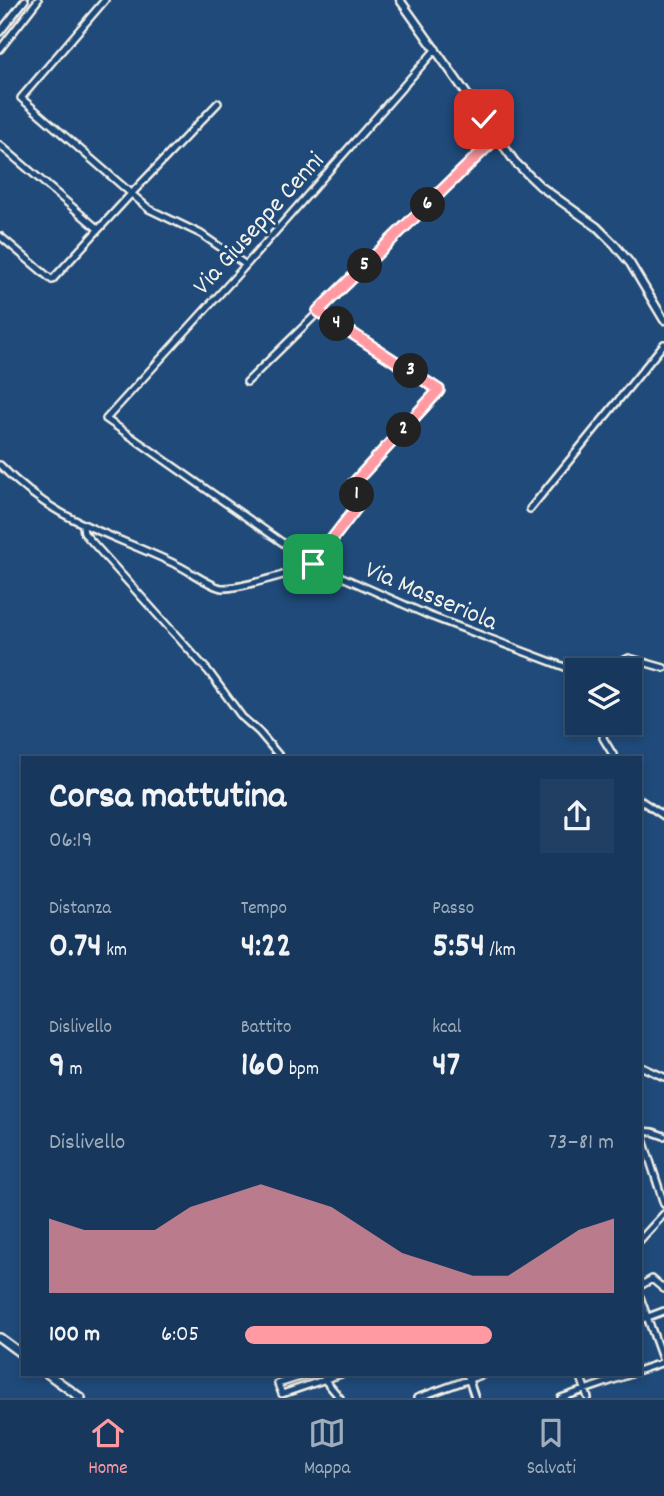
<!DOCTYPE html>
<html lang="it">
<meta charset="utf-8">
<style>
body{margin:0;font-family:Dekko,sans-serif;background:#203f62;color:#f1f3f6;height:100vh;display:flex;flex-direction:column;font-size:26px;white-space:nowrap}
*{box-sizing:border-box;margin:0}
p{font-size:23px;color:#9eacbb}
.icon{flex:none;width:38px;height:38px;fill:none;stroke:currentColor;stroke-width:2;stroke-linecap:round;stroke-linejoin:round}
.map{position:relative;flex:1;overflow:hidden}
.details{position:absolute;left:21px;top:756px;width:621px;height:620px;display:flex;flex-direction:column;background:#17385c;border-radius:0px;box-shadow:0 4px 10px #0003,0 0 0 2px #365272}
.details>*{flex:none}
.fabs{position:absolute;left:565px;top:658px;display:grid;gap:14px}
.fabs a{display:grid;place-items:center;width:77px;height:77px;border-radius:0px;background:#17385c;box-shadow:0 4px 10px #0003,0 0 0 2px #365272;font-size:35px}
.pin{position:absolute;display:grid;place-items:center;width:60px;height:60px;color:#fff;margin:-30px;border-radius:14px;box-shadow:0 4px 10px #0006}
.km{position:absolute;width:35px;height:35px;margin:-18px;border-radius:50%;background:#222;color:#fff;font-size:19px;line-height:35px;text-align:center}
.round{display:grid;place-items:center;flex:none;width:74px;height:74px;border-radius:0px;background:#203f62}
.summary{display:flex;align-items:center;justify-content:space-between;height:119px;padding:0 28px}
h1{font-size:38px;font-weight:700;line-height:52px}
.figures{display:grid;grid-template-columns:repeat(3,1fr);gap:10px;height:119px;padding:7px 28px}
.figures div{display:grid;align-content:center}
.figures b{font-size:35px;font-weight:700}
.figures small{font-size:19px;font-weight:400}
.figures p{font-size:19px}
.chart{height:196px;padding:14px 28px}
.chart p{display:flex;justify-content:space-between}
.chart svg{width:100%;height:126px;margin-top:7px;fill:#ff9aa2;opacity:.7}
ul{padding:0 28px;list-style:none;font-size:23px}
li{display:grid;grid-template-columns:112px 84px 1fr;align-items:center;height:52px}
li i{height:18px;border-radius:9px;background:#ff9aa2}
.menu{display:flex;justify-content:space-around;align-items:center;height:98px;border-top:2px solid #365272;background:#17385c;font-size:19px;color:#9eacbb}
.menu a{display:grid;justify-items:center;gap:4px}
.menu .selected{color:#ff9aa2}
.map>svg:first-child{display:block}
.lines{fill:none;stroke-linecap:round;stroke-linejoin:round}
.minor-casing{stroke:#f4f1e8;stroke-width:10}
.tertiary-casing{stroke:#f4f1e8;stroke-width:11}
.secondary-casing{stroke:#f4f1e8;stroke-width:12}
.minor{stroke:#1f4a7a;stroke-width:5}
.tertiary{stroke:#1f4a7a;stroke-width:6}
.secondary{stroke:#1f4a7a;stroke-width:7}
.route-casing{stroke:#fff;stroke-width:14}
.route{stroke:#ff9aa2;stroke-width:9}
.labels{text-anchor:middle;stroke-width:6;stroke-linejoin:round;paint-order:stroke}
.street-label{font-size:26px;fill:#f4f1e8;stroke:#1f4a7a}
</style>
<div class="map">
<svg width="664" height="1398" viewBox="0 0 664 1398">
<rect width="100%" height="100%" fill="#1f4a7a"/>
<filter id="ink" filterUnits="userSpaceOnUse"><feTurbulence type="fractalNoise" baseFrequency=".0143" numOctaves="2"/><feDisplacementMap in="SourceGraphic" scale="14" xChannelSelector="R" yChannelSelector="G"/><feConvolveMatrix kernelMatrix="1 2 1 2 8 2 1 2 1" color-interpolation-filters="sRGB"/></filter>
<g filter="url(#ink)">
<g class="lines">
<defs>
<path id="minor" d="M105,0L21,98L149,209L201,234L246,265
M0,32L25,0
M0,49L38,0
M436,49L246,265L106,419L313,564L430,616L578,672
M0,145L98,229
M0,236L52,280L131,194L218,103
M247,382L497,137
M0,465C56,523 106,531 175,564C187,569 211,587 222,588C238,589 296,572 310,565C321,559 351,516 360,503L362,499L352,488V485L439,393V390L318,311
M530,509L664,344
M83,526L84,533L209,672L242,717L259,732L281,758
M617,670L623,661L629,658L664,668
M604,723L603,738L615,758
M640,800L664,816
M640,1066L664,1077
M640,1130L664,1204
M640,1131L653,1132L664,1136
M640,1240L664,1214
M640,1286L652,1279L664,1289
M640,1297L664,1364
M640,1320L664,1311
M640,1370L664,1362
M309,1374L278,1384L282,1394L341,1374
M467,1374L475,1398
M580,1374L588,1398
M324,1379L340,1398
M417,1398L484,1374
M561,1398L631,1374"/>
<path id="tertiary" d="M400,0L515,162L540,186L597,227L615,245L630,263L664,320"/>
<path id="secondary" d="M0,1338L23,1355
M48,1374L81,1398"/>
</defs>
<use href="#minor" class="minor-casing"/>
<use href="#tertiary" class="tertiary-casing"/>
<use href="#secondary" class="secondary-casing"/>
<use href="#minor" class="minor"/>
<use href="#tertiary" class="tertiary"/>
<use href="#secondary" class="secondary"/>
</g>
</g>
<g class="lines" filter="url(#ink)">
<defs>
<path id="route" d="M313,564L360,503L362,499L352,488V485L439,390L318,311L497,137L484,119"/>
</defs>
<use href="#route" class="route-casing"/>
<use href="#route" class="route"/>
</g>
<g class="labels">
<g class="street-label">
<text transform="translate(257 222) rotate(-48)" y="9">Via Giuseppe Cenni</text>
<text transform="translate(432 594) rotate(23)" y="9">Via Masseriola</text>
</g>
</g>
</svg>
<div class="fabs">
<a><svg class="icon" aria-label="layers" viewBox="0 0 24 24"><path d="M12 4l9 5-9 5-9-5zM3 14l9 5 9-5"/></svg></a>
</div>
<div class="pin" style="left:313px;top:564px;background:#1e9e55"><svg class="icon" aria-label="arrive" viewBox="0 0 24 24"><path d="M6 21V4h12l-3 4 3 4H6"/></svg></div>
<div class="pin" style="left:484px;top:119px;background:#d93025"><svg class="icon" aria-label="check" viewBox="0 0 24 24"><path d="M5 12l5 5 9-10"/></svg></div>
<b class="km" style="left:357px;top:495px">1</b>
<b class="km" style="left:404px;top:430px">2</b>
<b class="km" style="left:411px;top:371px">3</b>
<b class="km" style="left:337px;top:324px">4</b>
<b class="km" style="left:365px;top:266px">5</b>
<b class="km" style="left:428px;top:205px">6</b>
<section class="details">
<div class="summary"><div><h1>Corsa mattutina</h1><p>06:19</p></div><a class="round"><svg class="icon" aria-label="share" viewBox="0 0 24 24"><path d="M12 15V3M7 8l5-5 5 5M5 13v7h14v-7"/></svg></a></div>
<div class="figures">
<div><p>Distanza</p><b>0.74<small> km</small></b></div>
<div><p>Tempo</p><b>4:22</b></div>
<div><p>Passo</p><b>5:54<small> /km</small></b></div>
</div>
<div class="figures">
<div><p>Dislivello</p><b>9<small> m</small></b></div>
<div><p>Battito</p><b>160<small> bpm</small></b></div>
<div><p>kcal</p><b>47</b></div>
</div>
<div class="chart"><p><span>Dislivello</span>73–81 m</p>
<svg viewBox="0 0 160 44" preserveAspectRatio="none"><path d="M0 44V18L10 22L20 22L30 22L40 14L50 10L60 6L70 10L80 14L90 22L100 30L110 34L120 38L130 38L140 30L150 22L160 18V44z"/></svg>
</div>
<ul>
<li><b>100 m</b>6:05<i style="width:67%"></i></li>
</ul>
</section>
</div>
<nav class="menu">
<a class="selected"><svg class="icon" aria-label="home" viewBox="0 0 24 24"><path d="M3 11l9-7 9 7M6 9v11h12V9"/></svg>Home</a>
<a><svg class="icon" aria-label="map" viewBox="0 0 24 24"><path d="M3 6l6-2 6 2 6-2v14l-6 2-6-2-6 2zM9 4v14M15 6v14"/></svg>Mappa</a>
<a><svg class="icon" aria-label="saved" viewBox="0 0 24 24"><path d="M7 4h10v16l-5-4-5 4z"/></svg>Salvati</a>
</nav>
